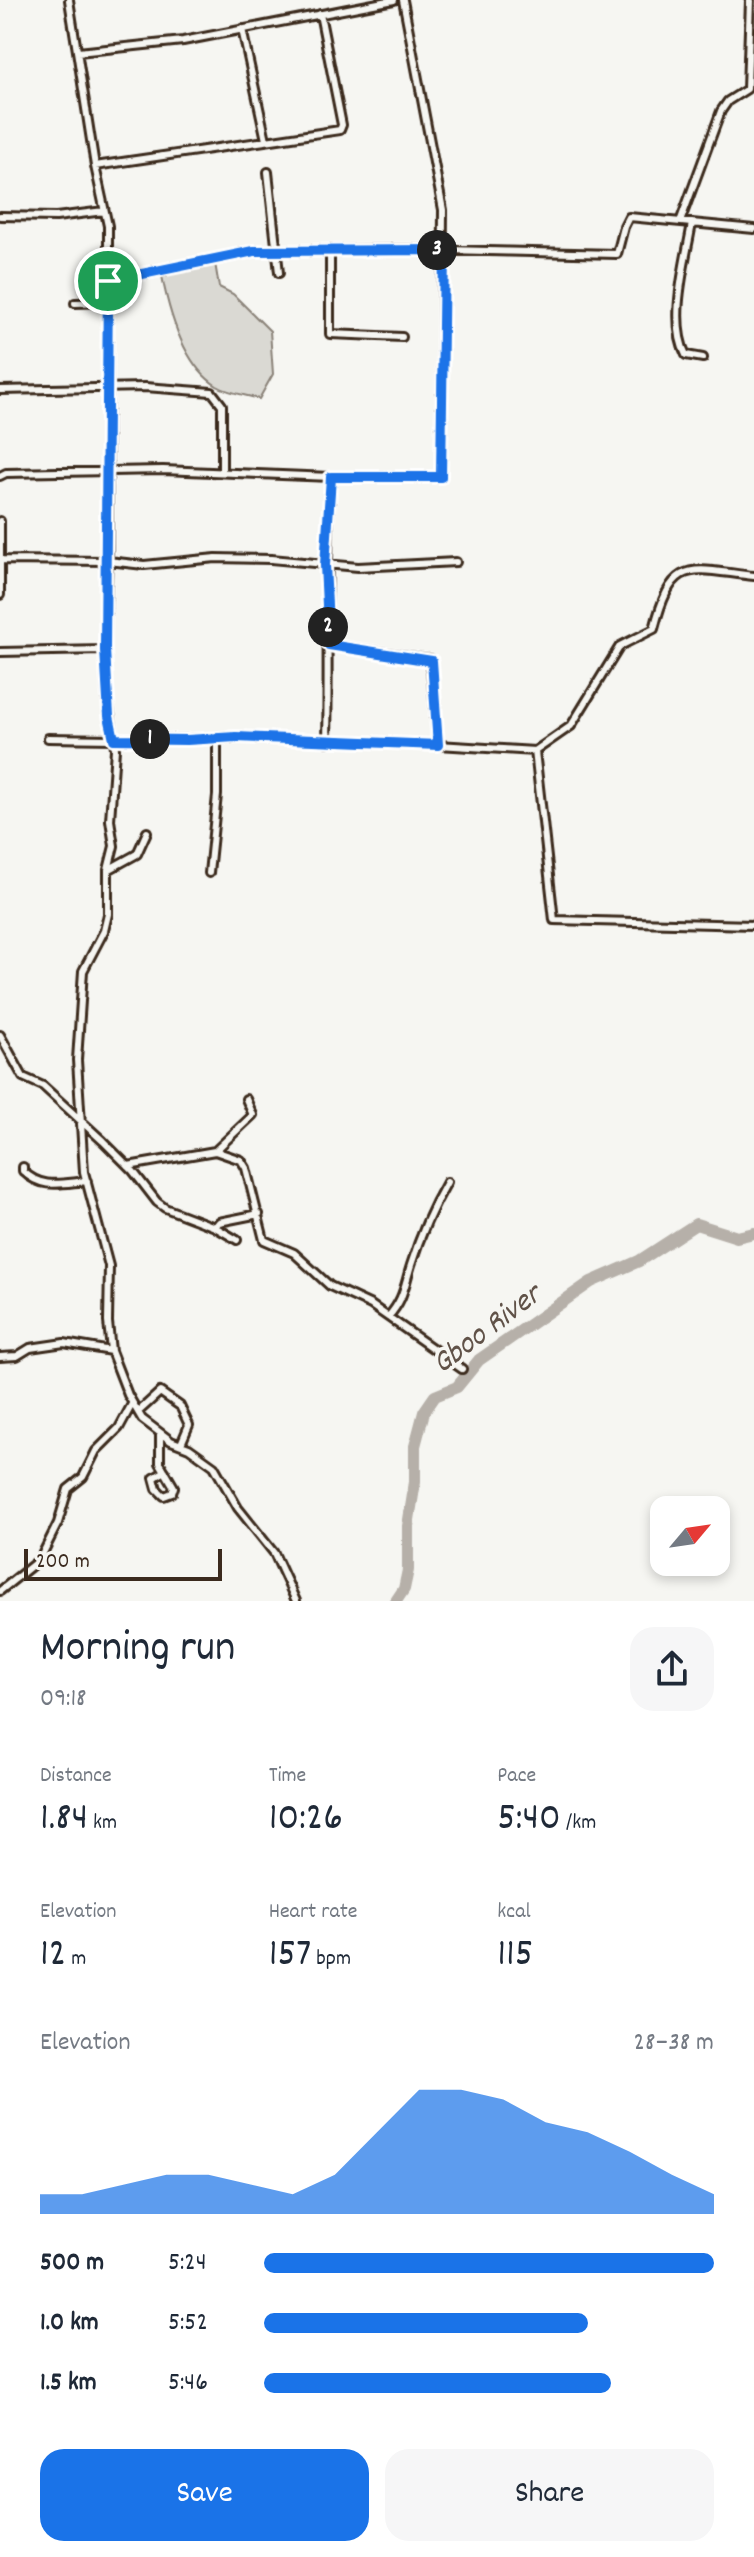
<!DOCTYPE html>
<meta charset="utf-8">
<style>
body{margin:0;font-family:Dekko,sans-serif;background:#f6f6f7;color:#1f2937;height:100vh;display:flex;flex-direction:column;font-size:30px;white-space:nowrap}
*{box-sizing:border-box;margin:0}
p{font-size:26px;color:#747a83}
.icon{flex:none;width:44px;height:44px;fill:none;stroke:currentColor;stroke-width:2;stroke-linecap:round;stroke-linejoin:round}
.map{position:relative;height:1601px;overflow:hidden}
.panel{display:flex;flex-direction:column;background:#fff;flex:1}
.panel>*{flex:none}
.needle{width:52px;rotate:61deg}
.controls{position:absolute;left:650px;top:1496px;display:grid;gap:16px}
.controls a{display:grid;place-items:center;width:80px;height:80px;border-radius:16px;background:#fff;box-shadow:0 4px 12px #0003;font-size:40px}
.scale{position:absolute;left:24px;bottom:20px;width:198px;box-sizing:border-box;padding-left:8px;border:4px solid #3b2a1e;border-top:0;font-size:22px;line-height:28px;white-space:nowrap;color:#3b2a1e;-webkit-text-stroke:6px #f6f6f2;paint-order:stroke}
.pin{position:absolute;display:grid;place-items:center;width:68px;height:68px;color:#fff;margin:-34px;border:4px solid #fff;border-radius:50%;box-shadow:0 2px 8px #0007}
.km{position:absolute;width:40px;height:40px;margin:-20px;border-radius:50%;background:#222;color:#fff;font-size:22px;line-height:40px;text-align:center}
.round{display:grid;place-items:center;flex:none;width:84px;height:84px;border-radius:24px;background:#f6f6f7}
.head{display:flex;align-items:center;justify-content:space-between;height:136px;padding:0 40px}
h1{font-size:44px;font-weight:600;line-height:60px}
.metrics{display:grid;grid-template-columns:repeat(3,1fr);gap:12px;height:136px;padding:8px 40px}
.metrics div{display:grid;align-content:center}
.metrics b{font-size:40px;font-weight:600}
.metrics small{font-size:22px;font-weight:400}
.metrics p{font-size:22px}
.chart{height:224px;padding:16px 40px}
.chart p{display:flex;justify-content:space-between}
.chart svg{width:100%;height:144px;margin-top:8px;fill:#1a73e8;opacity:.7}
.button{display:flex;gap:16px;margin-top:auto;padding:16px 40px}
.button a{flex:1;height:92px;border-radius:24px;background:#1a73e8;color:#fff;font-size:32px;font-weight:600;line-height:92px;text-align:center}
.button a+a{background:#f6f6f7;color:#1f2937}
ul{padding:0 40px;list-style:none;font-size:26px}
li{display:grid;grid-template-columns:128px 96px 1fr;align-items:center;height:60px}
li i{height:20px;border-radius:10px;background:#1a73e8}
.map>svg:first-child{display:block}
.green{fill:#dad9d3;stroke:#8a8278;stroke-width:2}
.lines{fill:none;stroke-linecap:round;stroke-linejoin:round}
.river{stroke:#b6b0a9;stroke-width:12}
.street-casing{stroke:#3b2a1e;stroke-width:12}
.street{stroke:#f6f6f2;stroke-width:6}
.route-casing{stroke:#fff;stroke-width:16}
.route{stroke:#1a73e8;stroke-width:10}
.labels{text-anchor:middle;stroke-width:7;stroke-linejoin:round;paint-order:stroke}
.water-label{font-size:32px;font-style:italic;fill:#605248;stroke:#f6f6f2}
</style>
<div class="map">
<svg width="754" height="1601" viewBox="0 0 754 1601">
<rect width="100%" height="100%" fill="#f6f6f2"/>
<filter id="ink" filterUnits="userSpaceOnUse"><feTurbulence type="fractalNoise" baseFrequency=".0125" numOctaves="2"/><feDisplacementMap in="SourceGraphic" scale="16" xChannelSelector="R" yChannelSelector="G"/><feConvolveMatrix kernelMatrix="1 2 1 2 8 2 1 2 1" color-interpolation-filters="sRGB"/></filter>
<g filter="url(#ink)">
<path class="green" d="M215,263L219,287L233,294L270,331L273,374L259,399C246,395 229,393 217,386C183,365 169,312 162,276Z"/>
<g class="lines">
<path class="river" d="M396,1601L404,1589L408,1570V1526L415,1482V1446L424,1412L435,1396L457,1387L479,1360L591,1282L639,1261L696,1224L737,1237L754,1233"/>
<defs>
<path id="street" d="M69,0L95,166L108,226V552L105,650L107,694L114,739H217
M242,29L266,140
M78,52L183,41L394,0
M95,166L340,130L342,125L320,14
M268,172L279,273
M0,216L56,217L104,211
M680,222L721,111L728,101L747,89L750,0
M692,223C686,260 668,321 686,355L703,358
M330,251V334L402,337
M108,281L254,251L407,249L617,254L624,227L629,217L754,229
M75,303L109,302
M0,390L145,387L212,392L222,405V471
M0,476L6,473L163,470L331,477H441L443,210L403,0
M0,521V595
M0,560L108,561L144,565L216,558L271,559L358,567L456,562
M329,645L430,659L438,745L535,751L554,920L754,925
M0,652L105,650
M48,738L114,739L115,749L110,820L114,846L108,870V914L104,931L83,971L77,1060L84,1172L109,1266L108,1322L111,1351L128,1395L142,1419L171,1441L189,1448L214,1466L238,1508L274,1553L296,1601
M327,742C329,654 325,566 331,477
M535,751L571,726L620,646L654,629C673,555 690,569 754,576
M108,870L137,854L147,832
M209,873L217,795V739L236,737L438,745
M0,1035L23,1077L43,1086L103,1141L133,1171L157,1202L165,1208L215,1227L219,1222L259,1214
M215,1151L241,1160L246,1168L264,1240L294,1253L330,1286L371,1305L462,1369
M128,1166L215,1151L253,1115L246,1099
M23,1167V1171C42,1190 62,1183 87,1181
M215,1227L237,1240
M388,1317C404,1299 404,1287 411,1265C420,1236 432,1208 447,1182
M0,1357L17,1356L30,1348L64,1343L111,1351
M138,1412L160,1392L180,1406L189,1425L181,1444
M160,1433V1463L174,1487L172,1493L164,1496L157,1489L154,1478L165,1471
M0,1591L40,1559L58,1523L68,1489L83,1477L96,1451L119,1428L132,1404"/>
</defs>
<use href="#street" class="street-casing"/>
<use href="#street" class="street"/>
</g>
</g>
<g class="lines" filter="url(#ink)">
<defs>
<path id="route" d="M444,250L441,477H331L325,565L329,645L432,661L438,745L236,737L187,740L114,739L109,716L105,650L108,281L254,251Z"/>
</defs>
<use href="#route" class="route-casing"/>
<use href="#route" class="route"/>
</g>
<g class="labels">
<g class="water-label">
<text transform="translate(485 1327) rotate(-37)" y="11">Gboo River</text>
</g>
</g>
</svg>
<div class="controls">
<a><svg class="needle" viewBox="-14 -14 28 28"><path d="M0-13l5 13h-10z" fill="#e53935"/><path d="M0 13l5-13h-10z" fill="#747a83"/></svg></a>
</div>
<div class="scale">200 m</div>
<div class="pin" style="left:108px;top:281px;background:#1e9e55"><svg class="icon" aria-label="arrive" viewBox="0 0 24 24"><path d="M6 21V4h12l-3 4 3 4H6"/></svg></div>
<b class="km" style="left:150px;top:739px">1</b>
<b class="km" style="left:328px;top:627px">2</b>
<b class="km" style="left:437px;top:250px">3</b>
</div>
<section class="panel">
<div class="head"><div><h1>Morning run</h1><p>09:18</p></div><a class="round"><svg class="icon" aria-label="share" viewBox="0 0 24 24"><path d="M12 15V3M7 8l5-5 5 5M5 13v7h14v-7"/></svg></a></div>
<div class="metrics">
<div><p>Distance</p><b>1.84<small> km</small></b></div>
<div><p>Time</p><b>10:26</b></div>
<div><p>Pace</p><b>5:40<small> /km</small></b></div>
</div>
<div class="metrics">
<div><p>Elevation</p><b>12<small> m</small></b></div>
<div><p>Heart rate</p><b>157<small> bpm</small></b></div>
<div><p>kcal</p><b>115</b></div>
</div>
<div class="chart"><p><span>Elevation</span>28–38 m</p>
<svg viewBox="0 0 160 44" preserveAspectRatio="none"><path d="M0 44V38L10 38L20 35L30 32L40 32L50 35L60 38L70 32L80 19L90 6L100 6L110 9L120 16L130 19L140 25L150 32L160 38V44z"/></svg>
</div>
<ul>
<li><b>500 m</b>5:24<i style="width:100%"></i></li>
<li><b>1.0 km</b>5:52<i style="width:72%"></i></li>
<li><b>1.5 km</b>5:46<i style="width:77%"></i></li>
</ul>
<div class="button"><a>Save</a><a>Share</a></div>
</section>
